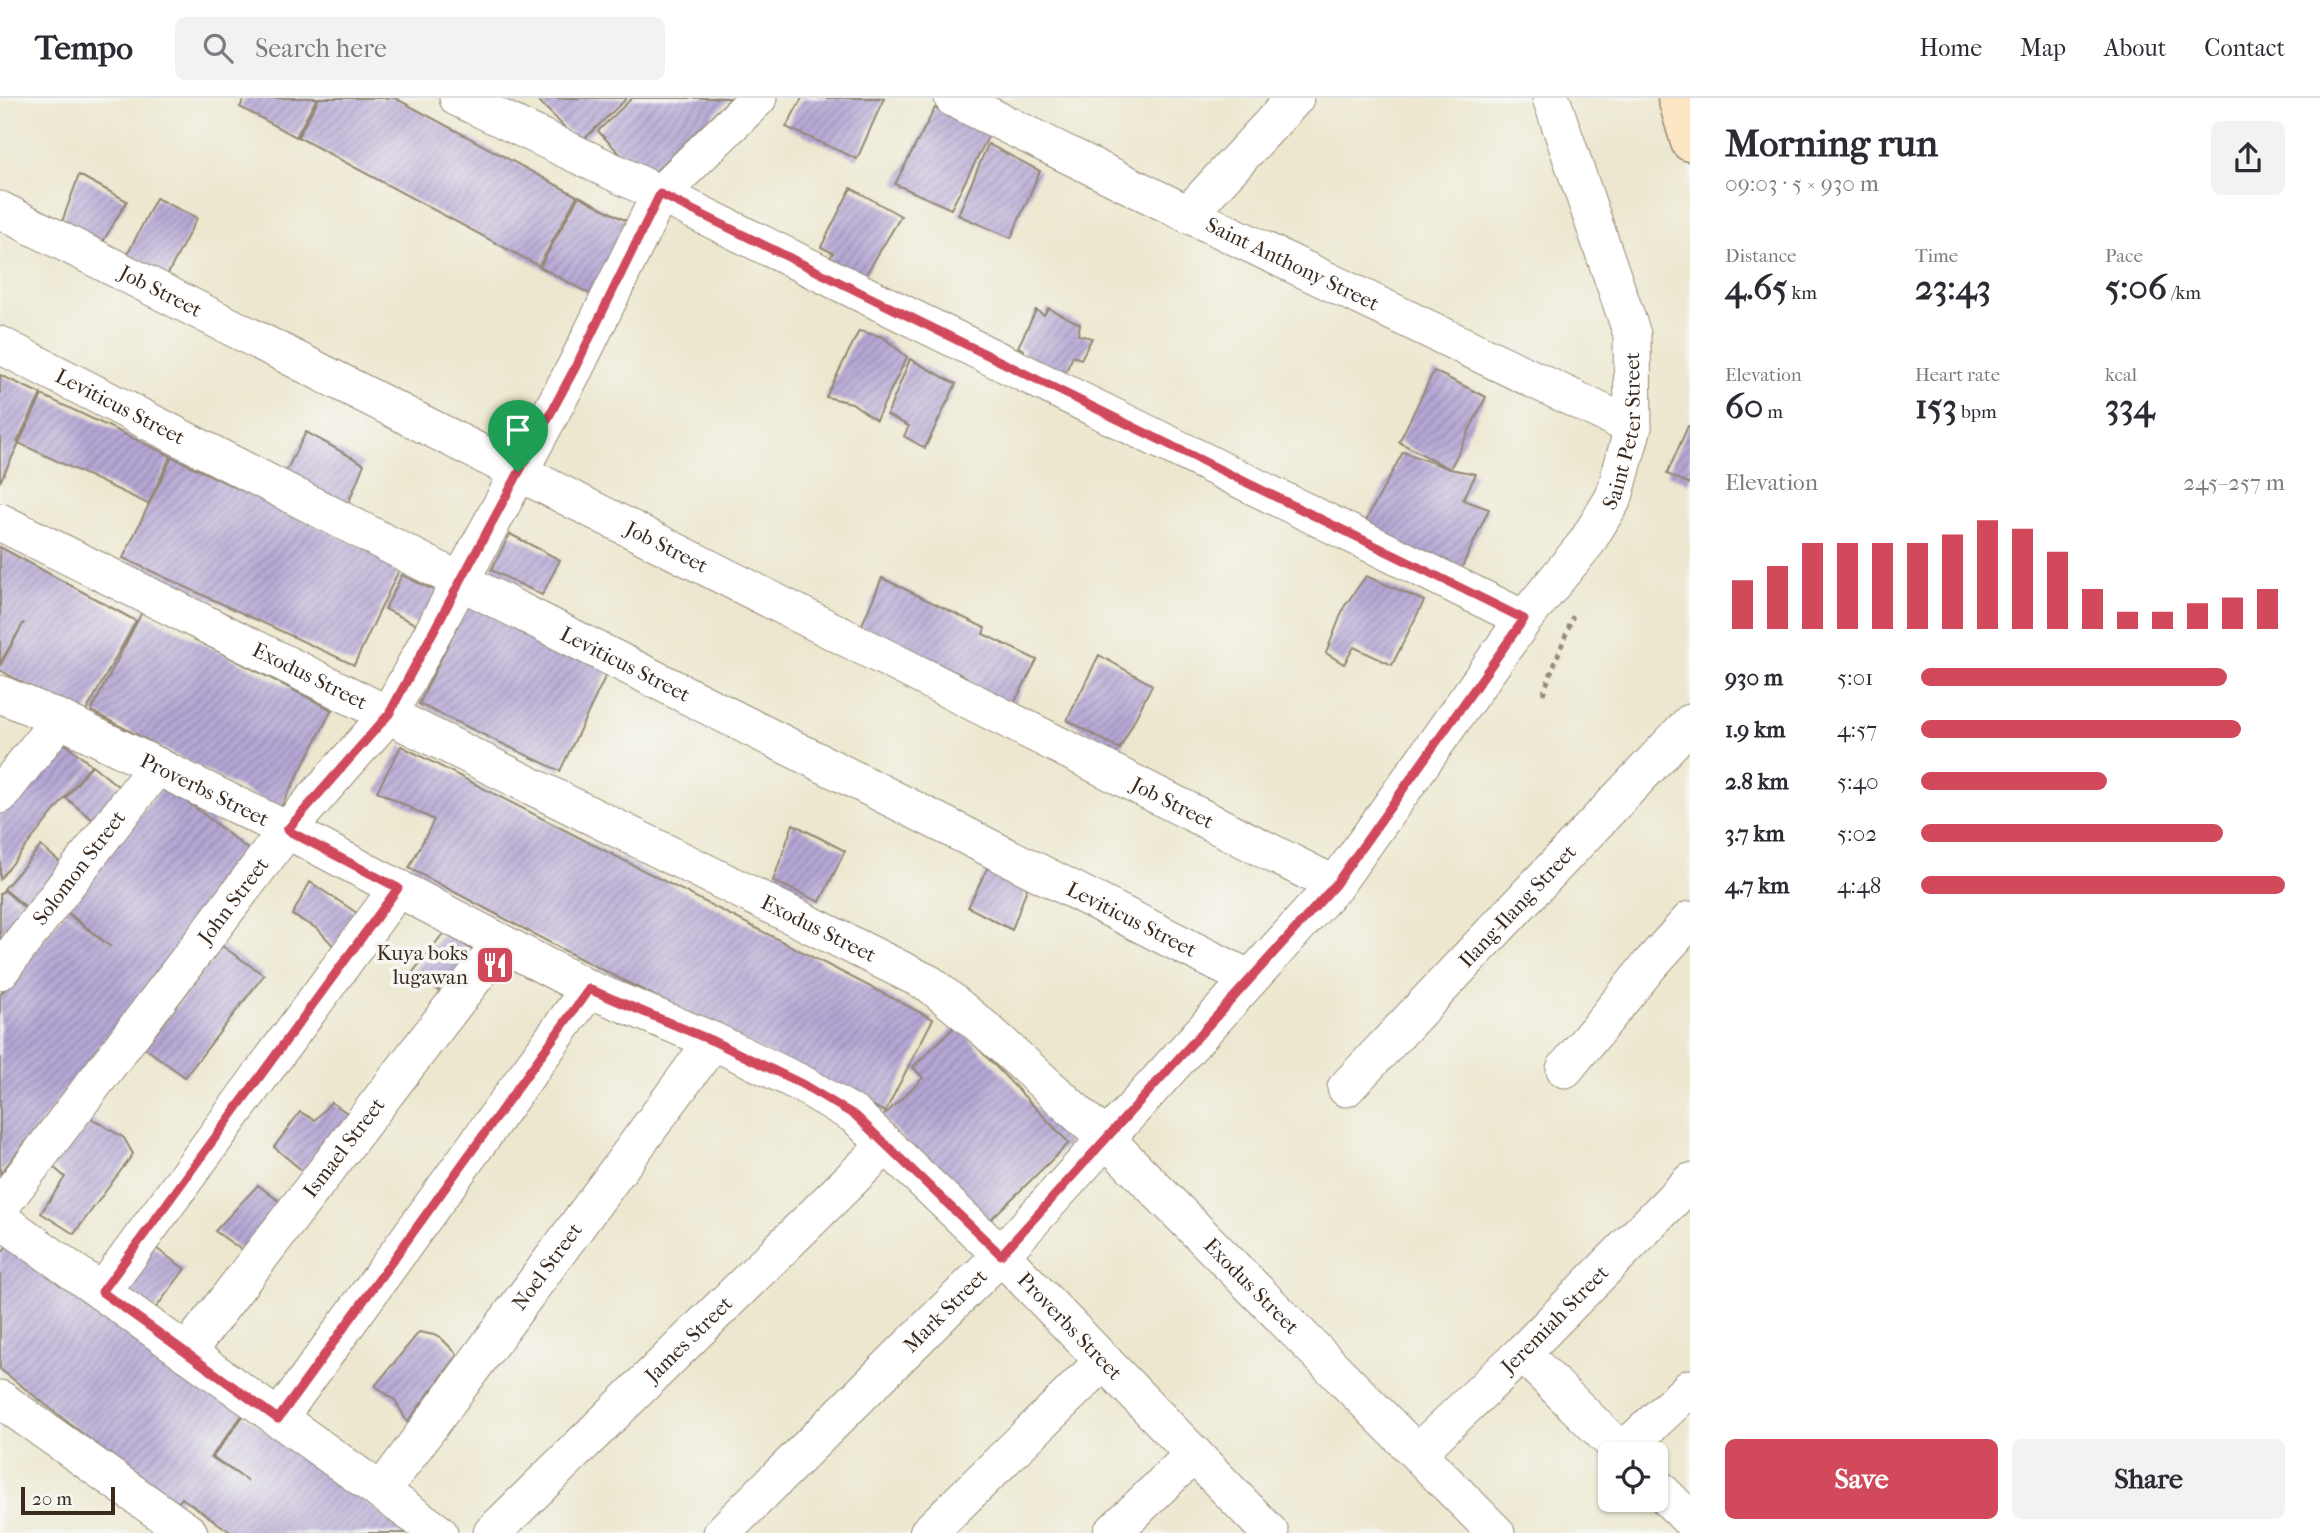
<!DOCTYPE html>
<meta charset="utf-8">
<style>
body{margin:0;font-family:"IM FELL French Canon",serif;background:#f2f2f3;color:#2b2b33;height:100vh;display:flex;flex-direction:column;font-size:26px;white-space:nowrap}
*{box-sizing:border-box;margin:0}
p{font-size:23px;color:#7c7c81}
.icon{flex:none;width:38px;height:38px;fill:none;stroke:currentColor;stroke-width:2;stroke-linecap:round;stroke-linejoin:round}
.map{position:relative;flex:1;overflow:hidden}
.sheet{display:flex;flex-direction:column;background:#fff;width:630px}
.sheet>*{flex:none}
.buttons{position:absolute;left:1598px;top:1344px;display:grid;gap:14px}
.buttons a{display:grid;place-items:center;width:70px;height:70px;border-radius:10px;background:#fff;box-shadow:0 2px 5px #0004;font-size:35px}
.scale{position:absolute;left:21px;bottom:18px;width:94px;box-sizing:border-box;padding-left:7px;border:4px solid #3b2a1e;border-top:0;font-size:19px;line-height:24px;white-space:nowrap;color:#3b2a1e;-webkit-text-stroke:5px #f6f6f2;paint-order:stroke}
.pin{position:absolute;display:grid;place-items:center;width:60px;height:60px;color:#fff;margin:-72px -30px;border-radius:50% 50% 50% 0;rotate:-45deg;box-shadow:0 0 7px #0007}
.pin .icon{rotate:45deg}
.round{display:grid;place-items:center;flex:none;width:74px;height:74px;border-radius:10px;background:#f2f2f3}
.overview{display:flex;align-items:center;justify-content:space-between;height:119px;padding:0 35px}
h1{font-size:38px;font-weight:700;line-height:52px}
.metrics{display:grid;grid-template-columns:repeat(3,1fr);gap:10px;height:119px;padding:7px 35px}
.metrics div{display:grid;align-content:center}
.metrics b{font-size:35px;font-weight:700}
.metrics small{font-size:19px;font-weight:400}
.metrics p{font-size:19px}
.chart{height:196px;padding:14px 35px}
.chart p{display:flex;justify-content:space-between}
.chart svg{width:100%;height:126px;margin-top:7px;stroke:#d1495b;stroke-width:6}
.action{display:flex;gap:14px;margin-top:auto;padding:14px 35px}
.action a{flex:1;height:80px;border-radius:10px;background:#d1495b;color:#fff;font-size:28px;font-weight:700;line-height:80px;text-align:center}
.action a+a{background:#f2f2f3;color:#2b2b33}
ul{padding:0 35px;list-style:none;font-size:23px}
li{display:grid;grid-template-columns:112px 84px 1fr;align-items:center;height:52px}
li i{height:18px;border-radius:9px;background:#d1495b}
header{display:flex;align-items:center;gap:42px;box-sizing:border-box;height:98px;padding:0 35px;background:#fff;border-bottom:2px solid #e1e1e2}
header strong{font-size:33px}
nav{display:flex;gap:38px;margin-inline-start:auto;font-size:24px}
.search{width:490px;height:63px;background:#f2f2f3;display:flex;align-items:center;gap:18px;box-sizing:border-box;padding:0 24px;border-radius:10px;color:#7c7c81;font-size:26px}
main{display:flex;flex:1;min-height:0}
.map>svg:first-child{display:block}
.building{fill:url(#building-hatch)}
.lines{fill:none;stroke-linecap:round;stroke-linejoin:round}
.street-casing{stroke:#948876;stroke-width:39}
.secondary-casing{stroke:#948876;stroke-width:41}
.path{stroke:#948876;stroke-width:4.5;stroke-dasharray:5 5;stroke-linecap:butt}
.street{stroke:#fff;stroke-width:37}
.secondary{stroke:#fce6c4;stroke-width:38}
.route-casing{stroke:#fff;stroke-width:14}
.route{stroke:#d1495b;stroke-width:9}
.labels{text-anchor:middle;stroke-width:7;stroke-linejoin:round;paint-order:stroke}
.street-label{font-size:21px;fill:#3b2a1e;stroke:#f6f6f2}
.poi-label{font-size:21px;fill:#3b2a1e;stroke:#f6f6f2;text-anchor:end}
</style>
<header>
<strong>Tempo</strong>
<div class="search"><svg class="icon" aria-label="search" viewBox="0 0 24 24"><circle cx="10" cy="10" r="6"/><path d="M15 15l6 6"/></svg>Search here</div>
<nav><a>Home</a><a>Map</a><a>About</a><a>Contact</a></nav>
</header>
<main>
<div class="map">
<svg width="1690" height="1435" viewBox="0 0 1690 1435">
<defs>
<pattern id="building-hatch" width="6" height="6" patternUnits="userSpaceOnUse" patternTransform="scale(1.75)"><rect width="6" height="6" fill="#b5a7d5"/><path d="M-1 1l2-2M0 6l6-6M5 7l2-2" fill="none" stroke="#9488ac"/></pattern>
</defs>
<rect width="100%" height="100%" fill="#f6f6f2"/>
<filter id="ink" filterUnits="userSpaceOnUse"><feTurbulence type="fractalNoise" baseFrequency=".0143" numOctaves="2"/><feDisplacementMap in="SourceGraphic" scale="14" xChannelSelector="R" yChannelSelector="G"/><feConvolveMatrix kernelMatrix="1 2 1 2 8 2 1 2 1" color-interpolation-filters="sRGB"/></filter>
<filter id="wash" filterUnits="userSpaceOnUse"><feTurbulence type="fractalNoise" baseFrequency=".00686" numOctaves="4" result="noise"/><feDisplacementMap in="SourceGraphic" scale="28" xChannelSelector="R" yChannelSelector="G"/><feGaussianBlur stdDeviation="1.57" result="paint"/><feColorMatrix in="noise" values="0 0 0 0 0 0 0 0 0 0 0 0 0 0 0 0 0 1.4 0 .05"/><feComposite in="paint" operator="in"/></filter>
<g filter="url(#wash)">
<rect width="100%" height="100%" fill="#ece7ce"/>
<g id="blocks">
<path class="building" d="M245,0H317L296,39L240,9Z
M319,0H395L577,98L539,168L298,39Z
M536,0H627L580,45Z
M632,0H731L646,83L598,33Z
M802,0H884L857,61L786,29Z
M935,10L989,37L951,111L895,86Z
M988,46L1040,73L1011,140L958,117Z
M79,77L127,103L98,152L59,132Z
M851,90L901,118L859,188L825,169L833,155L821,149Z
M579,98L636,128L597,200L540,169Z
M156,100L197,120L161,189L124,163Z
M1048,210L1080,226L1078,237L1092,240L1081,261L1073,258L1061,284L1022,264L1024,252L1018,249L1036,212L1044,217Z
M859,233L883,239L907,259L876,322L852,305L826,299Z
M910,261L956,286L925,350L904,338L909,328L887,317Z
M1434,273L1486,299L1450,371L1476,376L1463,402L1489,411L1457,480L1358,437L1403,354L1450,371L1399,344Z
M0,277L41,296L17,344L19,345L42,297L171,358L148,406L19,345L0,384Z
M1688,328L1690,329V386L1667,376Z
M306,334L364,366L345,413L282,381Z
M172,359L401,468L354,567L123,460Z
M510,436L560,462L542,497L491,472Z
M0,449L136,523L83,619L0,572V568L24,524L0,565Z
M402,477L444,497L427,532L385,511Z
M1366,478L1424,503L1392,567L1354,549L1344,566L1326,555L1344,509Z
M882,480L985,530L983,536L1037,562L1011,611L964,584L966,579L861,529Z
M468,505L609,571L560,673L419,606Z
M142,514L332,612L280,711L91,613Z
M1099,557L1152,587L1120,651L1067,622Z
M56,638L91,667L0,781V709Z
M401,648L933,921L885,1014L577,859L409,770L434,722L377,693Z
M92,667L125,694L99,727L66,700Z
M165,686L254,756L0,1076V897L65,814L111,849L61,809Z
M793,726L845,753L820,804L773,783Z
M41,748L74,776L37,818L4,791Z
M990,765L1030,782L1012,832L968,809Z
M310,784L363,819L338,853L318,831L292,817Z
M4,792L36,820L0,863V796Z
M445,833L482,859L448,902L435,889L413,874Z
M222,848L264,877L185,979L145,950Z
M956,927L1069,1045L986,1126L882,1019L923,980L913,969Z
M331,1004L356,1021L311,1080L274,1049L300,1014L315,1022Z
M81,1014L124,1040L133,1056L74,1136L41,1115L65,1079L45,1062Z
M258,1087L288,1110L250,1158L215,1133Z
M11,1142L246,1312L211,1359L248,1383L213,1359L244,1317L408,1435H232L182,1400L178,1405L97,1347L0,1271V1157Z
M150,1146L185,1171L155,1211L118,1187Z
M419,1234L439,1238L458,1257L407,1324L395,1302L375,1288Z"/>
</g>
</g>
<g filter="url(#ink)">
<use href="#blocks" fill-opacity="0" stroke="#948876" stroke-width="2"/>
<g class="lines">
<defs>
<g id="street">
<path d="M458,0L660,96L1524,521"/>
<path id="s1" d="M953,0L1188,116L1633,329"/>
<path id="s2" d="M0,112L1335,787"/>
<path d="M1188,116L1295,0"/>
<path id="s3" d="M0,247L460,483L1250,881"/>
<path id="s4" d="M0,424L930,886L986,932L1106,1041L1496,1435"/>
<path id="s5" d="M0,596L60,621L287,732L589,891L713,943L802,986L856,1018L1001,1157L1270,1435"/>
<path d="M0,697L60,621"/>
<path id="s6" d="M0,873L157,668"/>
<path d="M1565,971L1648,869L1690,822"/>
<path id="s7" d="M1346,990L1690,625"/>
<path id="s8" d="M0,1109L287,732L389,616L576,268L660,96L758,0"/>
<path d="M0,1121L439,1435"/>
<path d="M102,1194L398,790"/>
<path id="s9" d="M186,1255L501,845"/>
<path d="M1522,1255L1624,1356"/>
<path d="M0,1301L189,1435"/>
<path d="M278,1321L589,891"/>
<path d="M1622,1354L1690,1290"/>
<path id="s10" d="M1417,1355L1522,1255L1690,1084"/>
<path d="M1656,1388L1690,1422"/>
<path id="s11" d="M381,1394L713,943"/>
<path id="s12" d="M492,1435L886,1047"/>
<path id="s13" d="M722,1435L1001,1157L1335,787L1524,521L1587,444L1614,399L1633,329L1632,236L1551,0"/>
<path d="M928,1435L1104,1263"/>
<path d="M1112,1435L1194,1356"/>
</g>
<path id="secondary" d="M1677,0L1690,44"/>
</defs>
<use href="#street" class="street-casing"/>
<use href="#secondary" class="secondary-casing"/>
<path class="path" d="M1543,596L1573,518"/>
<use href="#street" class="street"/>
<use href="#secondary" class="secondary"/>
</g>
</g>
<g class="lines" filter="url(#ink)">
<defs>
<path id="route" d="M660,96L1524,521L1335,787L1001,1157L856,1018L802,986L713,943L589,891L278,1321L102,1194L398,790L287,732L389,616L576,268Z"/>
</defs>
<use href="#route" class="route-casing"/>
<use href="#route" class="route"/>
</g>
<defs>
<symbol id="restaurant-square" viewBox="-11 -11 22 22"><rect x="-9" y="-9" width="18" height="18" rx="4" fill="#d1495b" stroke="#f6f6f2"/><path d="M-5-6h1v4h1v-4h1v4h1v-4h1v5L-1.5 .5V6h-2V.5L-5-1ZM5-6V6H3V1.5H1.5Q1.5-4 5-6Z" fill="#fff"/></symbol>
</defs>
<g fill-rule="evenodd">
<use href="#restaurant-square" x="473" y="845" width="44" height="44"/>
</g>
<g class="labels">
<g class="street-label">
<text dy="7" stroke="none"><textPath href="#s1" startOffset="378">Saint Anthony Street</textPath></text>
<text dy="7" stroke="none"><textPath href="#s2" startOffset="180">Job Street</textPath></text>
<text dy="7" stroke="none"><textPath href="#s3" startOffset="135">Leviticus Street</textPath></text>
<text dy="7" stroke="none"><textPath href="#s13" startOffset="1438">Saint Peter Street</textPath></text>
<text dy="7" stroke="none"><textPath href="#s2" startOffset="747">Job Street</textPath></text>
<text dy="7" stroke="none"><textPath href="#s3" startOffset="702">Leviticus Street</textPath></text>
<text dy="7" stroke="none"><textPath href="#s4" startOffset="346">Exodus Street</textPath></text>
<text dy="7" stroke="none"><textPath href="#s5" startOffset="226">Proverbs Street</textPath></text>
<text dy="7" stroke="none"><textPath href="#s2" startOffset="1314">Job Street</textPath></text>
<text dy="7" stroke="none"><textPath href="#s6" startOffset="130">Solomon Street</textPath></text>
<text dy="7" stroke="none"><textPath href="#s8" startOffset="385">John Street</textPath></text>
<text dy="7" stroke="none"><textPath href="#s7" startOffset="250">Ilang-Ilang Street</textPath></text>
<text dy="7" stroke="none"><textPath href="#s3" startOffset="1269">Leviticus Street</textPath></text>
<text dy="7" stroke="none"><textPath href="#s4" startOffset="914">Exodus Street</textPath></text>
<text dy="7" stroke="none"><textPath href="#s9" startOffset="259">Ismael Street</textPath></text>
<text dy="7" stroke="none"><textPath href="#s11" startOffset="280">Noel Street</textPath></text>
<text dy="7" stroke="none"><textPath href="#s4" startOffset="1480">Exodus Street</textPath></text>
<text dy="7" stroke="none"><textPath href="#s13" startOffset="315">Mark Street</textPath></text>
<text dy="7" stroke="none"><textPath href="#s10" startOffset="192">Jeremiah Street</textPath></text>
<text dy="7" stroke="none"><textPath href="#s5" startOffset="1255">Proverbs Street</textPath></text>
<text dy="7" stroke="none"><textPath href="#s12" startOffset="276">James Street</textPath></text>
</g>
<g class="poi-label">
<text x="468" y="862">Kuya boks<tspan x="468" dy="24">lugawan</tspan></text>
</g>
</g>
</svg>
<div class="buttons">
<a><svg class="icon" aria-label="locate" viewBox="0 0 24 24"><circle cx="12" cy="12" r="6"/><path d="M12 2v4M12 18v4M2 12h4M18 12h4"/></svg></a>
</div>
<div class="scale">20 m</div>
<div class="pin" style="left:518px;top:374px;background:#1e9e55"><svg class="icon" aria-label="arrive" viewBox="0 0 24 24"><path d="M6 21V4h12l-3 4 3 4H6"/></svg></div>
</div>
<section class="sheet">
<div class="overview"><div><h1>Morning run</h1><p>09:03 · 5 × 930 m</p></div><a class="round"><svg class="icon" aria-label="share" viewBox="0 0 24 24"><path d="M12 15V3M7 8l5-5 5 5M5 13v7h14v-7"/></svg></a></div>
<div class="metrics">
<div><p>Distance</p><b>4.65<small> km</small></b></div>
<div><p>Time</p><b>23:43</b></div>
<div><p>Pace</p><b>5:06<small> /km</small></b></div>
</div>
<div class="metrics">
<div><p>Elevation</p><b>60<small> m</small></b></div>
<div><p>Heart rate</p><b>153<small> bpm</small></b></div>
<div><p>kcal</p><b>334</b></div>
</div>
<div class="chart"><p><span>Elevation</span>245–257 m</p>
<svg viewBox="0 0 160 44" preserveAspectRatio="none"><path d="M5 44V27M15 44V22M25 44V14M35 44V14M45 44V14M55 44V14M65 44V11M75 44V6M85 44V9M95 44V17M105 44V30M115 44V38M125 44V38M135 44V35M145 44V33M155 44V30"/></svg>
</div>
<ul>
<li><b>930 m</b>5:01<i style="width:84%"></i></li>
<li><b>1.9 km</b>4:57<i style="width:88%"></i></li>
<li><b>2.8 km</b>5:40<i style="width:51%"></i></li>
<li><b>3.7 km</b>5:02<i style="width:83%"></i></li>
<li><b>4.7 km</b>4:48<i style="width:100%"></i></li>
</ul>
<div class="action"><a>Save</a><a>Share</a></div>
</section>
</main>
